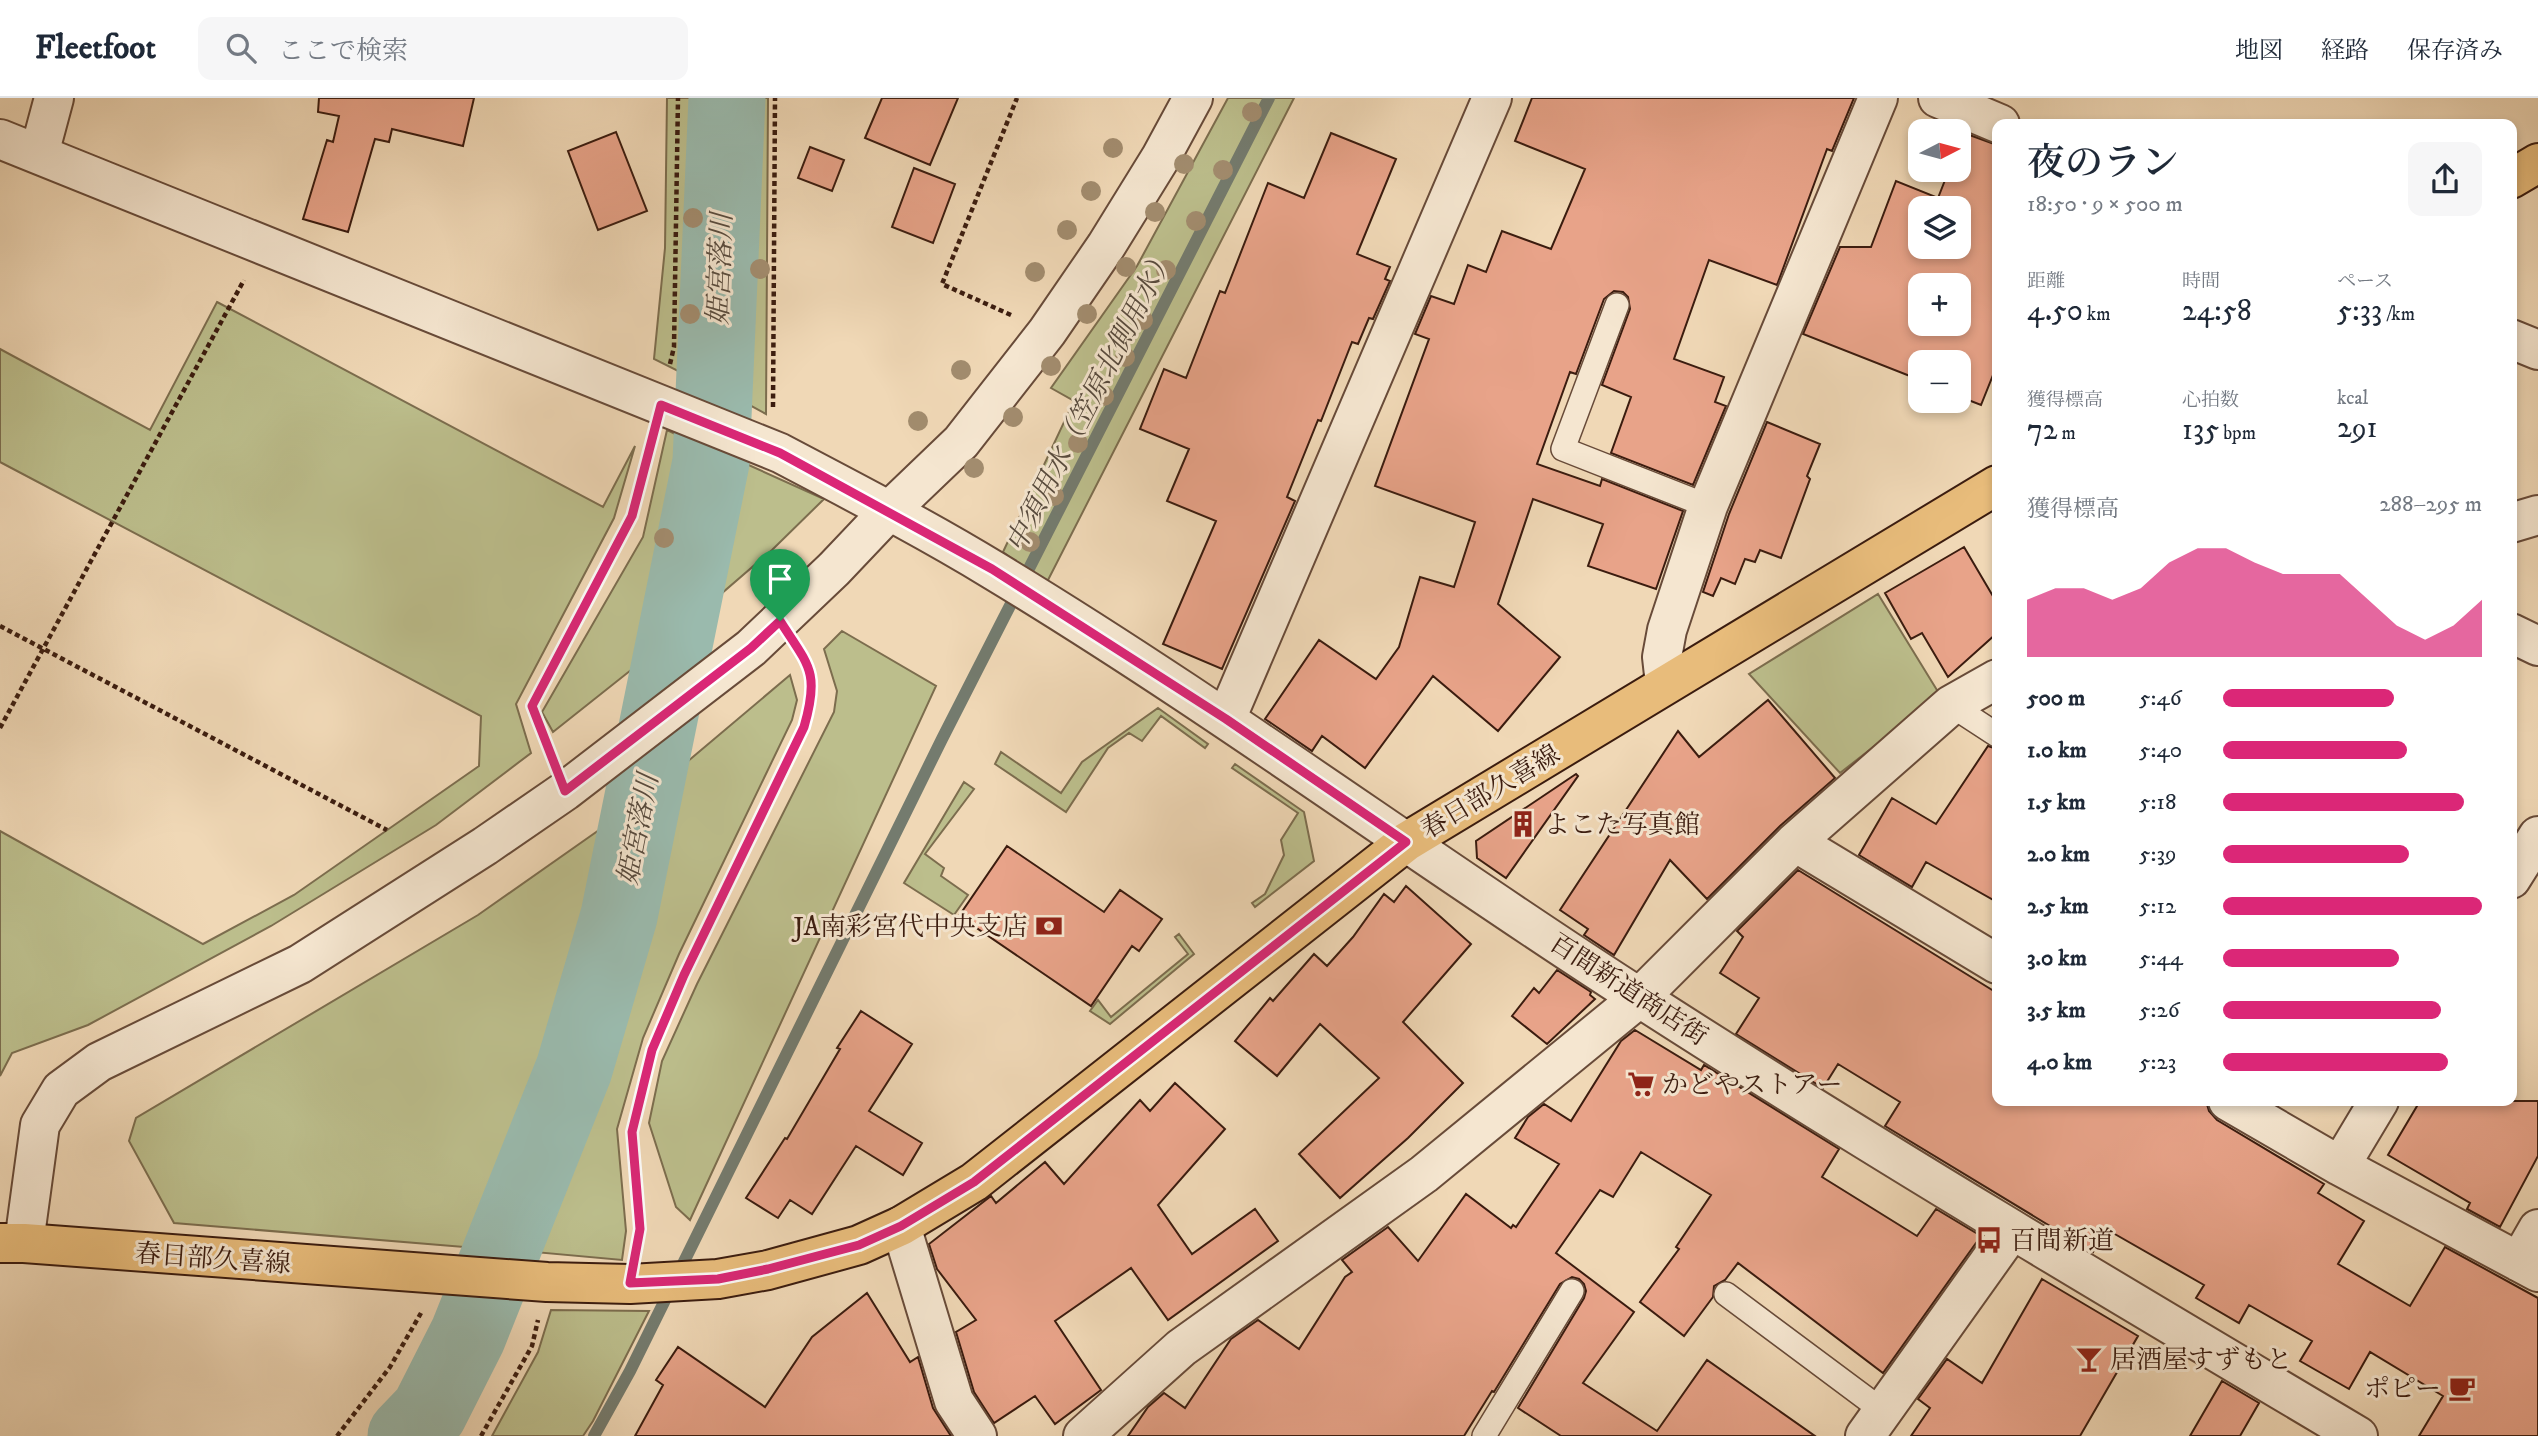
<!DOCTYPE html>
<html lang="ja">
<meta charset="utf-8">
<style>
body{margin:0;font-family:"IM FELL DW Pica","Noto Serif JP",serif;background:#f6f6f7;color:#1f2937;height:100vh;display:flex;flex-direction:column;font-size:26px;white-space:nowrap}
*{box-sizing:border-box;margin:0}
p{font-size:23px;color:#747a83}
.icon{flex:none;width:38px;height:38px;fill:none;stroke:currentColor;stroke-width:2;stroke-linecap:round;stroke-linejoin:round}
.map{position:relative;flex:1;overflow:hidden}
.drawer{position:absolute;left:1992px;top:21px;width:525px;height:987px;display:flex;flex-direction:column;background:#fff;border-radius:14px;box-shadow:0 4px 10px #0003}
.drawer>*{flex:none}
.needle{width:46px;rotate:84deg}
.fabs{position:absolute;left:1908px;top:21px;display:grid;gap:14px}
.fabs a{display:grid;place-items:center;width:63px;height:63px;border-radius:14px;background:#fff;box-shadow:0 4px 10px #0003;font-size:35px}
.pin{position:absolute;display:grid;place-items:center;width:60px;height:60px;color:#fff;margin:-72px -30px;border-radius:50% 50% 50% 0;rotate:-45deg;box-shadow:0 0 7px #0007}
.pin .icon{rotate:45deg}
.round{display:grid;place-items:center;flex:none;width:74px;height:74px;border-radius:14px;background:#f6f6f7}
.head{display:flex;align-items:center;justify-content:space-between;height:119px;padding:0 35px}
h1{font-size:38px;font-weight:600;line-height:52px}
.stats{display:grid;grid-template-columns:repeat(3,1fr);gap:10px;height:119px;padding:7px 35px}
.stats div{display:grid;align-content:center}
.stats b{font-size:30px;font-weight:600}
.stats small{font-size:19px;font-weight:400}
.stats p{font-size:19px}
.chart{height:196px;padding:14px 35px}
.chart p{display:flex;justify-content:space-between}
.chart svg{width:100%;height:126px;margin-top:7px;fill:#db2777;opacity:.7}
ul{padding:0 35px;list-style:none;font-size:23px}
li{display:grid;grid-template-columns:112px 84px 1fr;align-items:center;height:52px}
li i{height:18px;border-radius:9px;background:#db2777}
header{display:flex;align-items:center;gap:42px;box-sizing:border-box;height:98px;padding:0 35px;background:#fff;border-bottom:2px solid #e0e1e3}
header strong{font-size:33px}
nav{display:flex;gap:38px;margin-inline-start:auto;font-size:24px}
.search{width:490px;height:63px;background:#f6f6f7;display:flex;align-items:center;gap:18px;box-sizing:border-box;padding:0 24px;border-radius:14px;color:#747a83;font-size:26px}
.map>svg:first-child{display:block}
.green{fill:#bcbe8c;stroke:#7c6d4e;stroke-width:2}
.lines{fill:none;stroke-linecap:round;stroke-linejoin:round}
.stream{stroke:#747b6e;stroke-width:12}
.river{stroke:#9abaad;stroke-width:77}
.building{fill:#e8a389;stroke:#3b1c0f;stroke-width:2;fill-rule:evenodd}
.service-casing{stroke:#684b39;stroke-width:26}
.minor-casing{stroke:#684b39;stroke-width:42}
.tertiary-casing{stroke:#684b39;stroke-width:42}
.primary-casing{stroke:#3b1c0f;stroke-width:42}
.path{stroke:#3b1c0f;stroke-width:4.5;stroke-dasharray:5 3.5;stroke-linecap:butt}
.service{stroke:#f5e6d0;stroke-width:23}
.minor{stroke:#f5e6d0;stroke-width:38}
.tertiary{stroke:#f5e6d0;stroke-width:38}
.primary{stroke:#e8bc7b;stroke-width:38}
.tree{fill:#a28c6e}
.route-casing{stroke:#fff;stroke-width:14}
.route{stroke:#db2777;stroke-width:9}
.labels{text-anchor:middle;stroke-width:6;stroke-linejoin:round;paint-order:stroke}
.street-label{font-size:26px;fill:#3b1c0f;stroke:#f5e6d0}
.poi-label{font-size:26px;fill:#3b1c0f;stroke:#f5e6d0;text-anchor:start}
.water-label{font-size:28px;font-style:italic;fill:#584b3e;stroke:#f5e6d0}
</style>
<header>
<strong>Fleetfoot</strong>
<div class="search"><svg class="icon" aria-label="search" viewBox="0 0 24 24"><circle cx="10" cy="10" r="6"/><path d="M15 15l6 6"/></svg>ここで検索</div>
<nav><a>地図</a><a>経路</a><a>保存済み</a></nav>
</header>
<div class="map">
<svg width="2538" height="1338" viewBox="0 0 2538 1338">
<rect width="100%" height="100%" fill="#f0d8b6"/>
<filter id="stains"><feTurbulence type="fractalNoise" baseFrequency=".00286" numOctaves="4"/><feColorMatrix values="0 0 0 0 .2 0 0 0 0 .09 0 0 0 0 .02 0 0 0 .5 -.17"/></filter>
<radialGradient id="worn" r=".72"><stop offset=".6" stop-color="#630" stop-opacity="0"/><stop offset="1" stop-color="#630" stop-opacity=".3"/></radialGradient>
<path class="green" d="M667,0H708L695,248L692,280L654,261L665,150Z
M748,0H768L766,316L742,303Z
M1228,0H1294L1046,486L1003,454L1074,303L1051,290L1137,168Z
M217,204L603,409L635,348L614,420L516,606L531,655L436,727L271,828L88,927L12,955L0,978V733L203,846L294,797L479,668L481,618L0,364V251L150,332Z
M667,332L688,342L685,390L671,491L655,553L553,634L542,614L643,439Z
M733,360L824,401L772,452L707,508L727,434Z
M1878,496L1940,597L1840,675L1749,576Z
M842,533L936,588L690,1122L676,1109L649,1025L662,963L697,886L834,614L837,593L824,551Z
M790,577L797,602L792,622L679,856L643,940L617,1031L626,1133L622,1162L523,1153L569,1050L611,917L681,669Z
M1158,610L1208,646L1205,650L1161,618L1142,643L1129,635L1108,650L1066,714L995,666L1001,654L1061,695L1082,664Z
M1235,666L1304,714L1314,763L1255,809L1252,805L1265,796L1284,757L1281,742L1298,715L1232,670Z
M964,684L974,691L925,756L944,770L941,778L968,797L954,817L904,785Z
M619,718L577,903L529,1034L476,1150L174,1125L129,1043L136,1020L478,817Z
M1179,836L1194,856L1110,926L1090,913L1098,902L1111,919L1188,856L1175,839Z
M551,1212L649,1213L593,1323L583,1338H492L538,1254Z"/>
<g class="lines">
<path class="stream" d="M594,1338L630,1273L942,641L1269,0"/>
<path class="river" d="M406,1338L429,1314L468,1237L574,971L619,818L711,364L727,0"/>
</g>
<path class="building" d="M319,0H474L463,48L392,31L389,44L375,41L348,134L303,121L327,42L333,44L339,18L318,14Z
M882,0H958L930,67L865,40Z
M1532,0H1854L1832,53L1827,51L1777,187L1709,162L1674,261L1724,279L1715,304L1726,308L1693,387L1611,355L1631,299L1602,287L1630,211L1628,199L1623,194L1614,193L1604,201L1576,276L1570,274L1537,366L1600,388L1602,381L1683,413L1656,491L1588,468L1603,426L1533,401L1498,506L1560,559L1498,633L1433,578L1365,670L1322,638L1312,653L1265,621L1319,542L1376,581L1399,549L1420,479L1454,489L1475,424L1375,388L1429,241L1415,236L1431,198L1454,206L1468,167L1486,174L1502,133L1551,151L1585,71L1515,43Z
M616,34L647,113L598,132L568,53Z
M1331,35L1396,61L1357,156L1390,169L1385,181L1390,183L1373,221L1369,220L1358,246L1352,244L1321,323L1318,322L1287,399L1295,403L1222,571L1163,546L1216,423L1167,403L1189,351L1140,331L1164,271L1186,280L1220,193L1225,195L1268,85L1304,100Z
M1964,35L1997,47V267L1981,307L1958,298V264H1920V282L1803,236L1840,149H1871L1896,83L1938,100L1949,72H1958V48ZM1920,110H1958V149H1920ZM1920,187H1958V226H1920Z
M810,49L844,62L832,93L798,80Z
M914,70L955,86L933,145L892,129Z
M1767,324L1820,346L1807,378L1810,381L1781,460L1760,452L1755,464L1745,461L1735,486L1721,480L1713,498L1703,494L1729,416Z
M1964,449L1997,505V535L1948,579L1922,535L1911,541L1885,495Z
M1768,602L1835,680L1780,728L1707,801L1670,762L1614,857L1584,837L1588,831L1560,812L1678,633L1699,659Z
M1988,648L1997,651V804L1926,764L1912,789L1859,757L1892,700L1936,726Z
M1576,676L1578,678L1506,780L1477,760L1476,743Z
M1007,748L1104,814L1120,792L1162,821L1139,853L1132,848L1091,908L959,818Z
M1798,772L1997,895V1003H2206L2209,1013L2217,1022L2324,1086L2318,1095L2364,1123L2338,1166L2410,1208L2445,1149L2538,1200V1338H2419L2443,1298L2370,1254L2349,1291L2300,1263L2312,1243L2249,1207L2239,1225L2196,1200L2204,1187L2106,1131L2093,1154L1885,1028L1900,1004L1838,966L1823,990L1736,936L1759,900L1720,875L1743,839L1737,833Z
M1406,788L1471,846L1403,924L1463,985L1408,1040L1340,1100L1299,1056L1379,980L1320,926L1277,978L1235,943L1270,900L1273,903L1314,856L1327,868L1353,839L1384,796L1394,804Z
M1557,872L1591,894L1590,897L1595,901L1547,946L1512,918L1534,890L1539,895Z
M861,913L912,946L869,1013L922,1045L903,1077L856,1048L812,1116L790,1102L778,1120L746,1100L785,1040L787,1041L840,951L837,950Z
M1635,932L1701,972L1704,967L1839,1051L1822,1079L1917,1138L1936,1111L1981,1138L1883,1275L1738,1165L1725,1182L1714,1188L1713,1199L1684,1238L1640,1204L1679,1151L1676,1149L1711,1097L1641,1054L1613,1099L1600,1092L1556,1155L1634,1214L1583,1285L1657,1333L1707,1262L1815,1338H1561L1518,1310L1584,1200L1586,1193L1584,1186L1579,1181L1572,1179L1560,1186L1494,1294L1492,1293L1464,1338H1128L1148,1309L1164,1295L1185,1310L1231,1241L1258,1222L1299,1251L1345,1179L1352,1174L1342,1162L1388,1129L1418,1163L1466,1096L1511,1130L1513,1127L1516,1129L1559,1066L1515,1040L1528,1019L1544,1006L1571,1023L1621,943Z
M1175,985L1225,1031L1158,1107L1192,1156L1255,1111L1278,1143L1168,1222L1131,1170L1055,1223L1101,1292L1055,1326L1035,1298L994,1325L974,1294L956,1234L976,1222L937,1171L929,1146L991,1098L996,1105L1045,1064L1064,1086L1140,1002L1150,1013Z
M2420,1003H2538V1058L2500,1129L2467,1111L2470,1105L2388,1057Z
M2042,1181L2138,1238L2080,1338H1911L1930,1310L1918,1301L1947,1261L1982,1285Z
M867,1195L910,1264L918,1259L933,1310L951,1338H635L663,1287L656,1282L678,1249L765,1309L812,1239Z
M2222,1283L2259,1305L2240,1338H2190Z"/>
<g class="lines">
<defs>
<path id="service" d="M1617,207L1563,351L1708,408
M1951,607L1997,637
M1726,1196L1883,1313
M1484,1338L1572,1193"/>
<path id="minor" d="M1938,0L2000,26
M0,41L780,355C852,393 924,430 993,472C1215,606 1423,761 1640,900C1876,1052 2117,1195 2358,1338
M39,56L54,0
M2511,241L2538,252
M2511,425L2538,417
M2511,535L2538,548
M1665,586L1662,559L1667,532L1708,408L1878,0
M1226,621L1492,0
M1795,744L1997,866
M2511,781L2538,738
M2228,1003L2340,1068L2538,1174
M2340,1068L2379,1003
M901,1128L954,1303L977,1338
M2519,1164L2538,1131
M1083,1338L1181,1250L1424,1076L1639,900L1795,744L1951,607L1997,581
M1865,1338L2012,1132"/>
<path id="tertiary" d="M24,1145L40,1027L61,992L99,964L300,866L485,748L565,693L751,550L834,471L889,413L961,344L1047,234L1106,148L1161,59L1193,0"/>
<path id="primary" d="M2511,81L2538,65
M0,1145H24L547,1184L630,1186L718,1181L768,1172L859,1147L901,1128L974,1084L1406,744L1997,387"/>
</defs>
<use href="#service" class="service-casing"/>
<use href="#minor" class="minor-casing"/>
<use href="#tertiary" class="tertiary-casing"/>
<use href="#primary" class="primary-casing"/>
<path class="path" d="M1011,217L942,186L1017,0
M670,266L674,249L678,0
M773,309L775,0
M0,528L387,732
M0,630L244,182
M550,653L532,608L632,418L651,346
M638,1144L640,1131L632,1035L652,952L684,877L804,629C812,601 817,582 801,556
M337,1338L390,1269L421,1215
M481,1338L532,1248L538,1222"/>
<use href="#service" class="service"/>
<use href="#minor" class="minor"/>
<use href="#tertiary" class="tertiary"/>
<use href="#primary" class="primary"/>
</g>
<g class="tree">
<circle cx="1252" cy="14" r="10"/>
<circle cx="1113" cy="50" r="10"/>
<circle cx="1184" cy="66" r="10"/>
<circle cx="1223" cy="72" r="10"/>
<circle cx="1091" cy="93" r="10"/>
<circle cx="1155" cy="114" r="10"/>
<circle cx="693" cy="120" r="10"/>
<circle cx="1196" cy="123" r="10"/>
<circle cx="1067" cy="132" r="10"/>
<circle cx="1126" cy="169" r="10"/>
<circle cx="760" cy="171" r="10"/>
<circle cx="1166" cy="172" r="10"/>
<circle cx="1035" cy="174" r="10"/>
<circle cx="690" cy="216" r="10"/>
<circle cx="1087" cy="216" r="10"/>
<circle cx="1143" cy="222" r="10"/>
<circle cx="1125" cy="259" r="10"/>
<circle cx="1051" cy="268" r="10"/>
<circle cx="961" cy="272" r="10"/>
<circle cx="1104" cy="298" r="10"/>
<circle cx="1013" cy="319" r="10"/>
<circle cx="918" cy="323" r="10"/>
<circle cx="1078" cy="345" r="10"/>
<circle cx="974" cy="370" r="10"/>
<circle cx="1054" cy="398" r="10"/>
<circle cx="664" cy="440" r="10"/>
<circle cx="1030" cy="444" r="10"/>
</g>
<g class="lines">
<defs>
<path id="route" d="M661,307L780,355L992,471L1226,621L1406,744L974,1084L901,1128L859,1147L768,1171L718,1181L630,1185L640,1131L632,1034L652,952L684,877L804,629C820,574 809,568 780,523L751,550L565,693L532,608L632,418Z"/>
</defs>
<use href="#route" class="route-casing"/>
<use href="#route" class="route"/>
</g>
<defs>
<symbol id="building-bare" viewBox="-9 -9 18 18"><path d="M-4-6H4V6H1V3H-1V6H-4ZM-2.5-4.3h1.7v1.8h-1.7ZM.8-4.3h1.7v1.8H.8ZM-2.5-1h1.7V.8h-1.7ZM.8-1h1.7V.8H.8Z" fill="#8f2418" stroke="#f5e6d0" stroke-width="2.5" paint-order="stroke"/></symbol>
<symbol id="bank-bare" viewBox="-9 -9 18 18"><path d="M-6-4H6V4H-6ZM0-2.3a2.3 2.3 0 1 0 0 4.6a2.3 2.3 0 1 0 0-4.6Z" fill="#8f2418" stroke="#f5e6d0" stroke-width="2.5" paint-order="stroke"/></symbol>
<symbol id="supermarket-bare" viewBox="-9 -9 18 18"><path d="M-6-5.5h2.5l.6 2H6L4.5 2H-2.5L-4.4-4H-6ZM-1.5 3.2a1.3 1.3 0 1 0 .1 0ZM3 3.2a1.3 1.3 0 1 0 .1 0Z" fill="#8f2418" stroke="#f5e6d0" stroke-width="2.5" paint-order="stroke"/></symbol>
<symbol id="bus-bare" viewBox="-9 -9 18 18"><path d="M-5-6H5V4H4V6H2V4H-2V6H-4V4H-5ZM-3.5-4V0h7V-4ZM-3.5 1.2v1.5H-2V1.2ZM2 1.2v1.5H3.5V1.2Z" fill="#8f2418" stroke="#f5e6d0" stroke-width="2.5" paint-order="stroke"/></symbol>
<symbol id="bar-bare" viewBox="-9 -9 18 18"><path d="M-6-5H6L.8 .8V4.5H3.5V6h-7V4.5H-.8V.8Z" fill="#8f2418" stroke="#f5e6d0" stroke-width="2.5" paint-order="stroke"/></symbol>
<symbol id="cafe-bare" viewBox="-9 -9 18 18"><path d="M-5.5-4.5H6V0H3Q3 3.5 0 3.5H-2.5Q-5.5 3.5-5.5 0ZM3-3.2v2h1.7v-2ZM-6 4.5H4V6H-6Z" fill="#8f2418" stroke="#f5e6d0" stroke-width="2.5" paint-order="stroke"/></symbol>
</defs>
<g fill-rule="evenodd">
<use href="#building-bare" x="1504" y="707" width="38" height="38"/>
<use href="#bank-bare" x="1030" y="809" width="38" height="38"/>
<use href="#supermarket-bare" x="1622" y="967" width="38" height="38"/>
<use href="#bus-bare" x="1970" y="1123" width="38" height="38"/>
<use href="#bar-bare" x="2070" y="1242" width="38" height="38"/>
<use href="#cafe-bare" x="2443" y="1271" width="38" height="38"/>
</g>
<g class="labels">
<g class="street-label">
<text transform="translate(1490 693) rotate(-31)" y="9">春日部久喜線</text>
<text transform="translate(1629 891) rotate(33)" y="9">百間新道商店街</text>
<text transform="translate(213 1160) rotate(4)" y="9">春日部久喜線</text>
</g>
<g class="poi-label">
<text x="1544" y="735">よこた写真館</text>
<text x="1028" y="837" text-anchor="end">JA南彩宮代中央支店</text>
<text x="1662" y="995">かどやストアー</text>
<text x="2010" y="1151">百間新道</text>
<text x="2110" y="1270">居酒屋すずもと</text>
<text x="2441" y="1299" text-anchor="end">ポピー</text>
</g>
<g class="water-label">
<text transform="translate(719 171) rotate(-88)" y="10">姫宮落川</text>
<text transform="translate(1089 302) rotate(-63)" y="10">中須用水（笠原北側用水）</text>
<text transform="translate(637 731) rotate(-79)" y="10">姫宮落川</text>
</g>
</g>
<rect width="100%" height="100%" filter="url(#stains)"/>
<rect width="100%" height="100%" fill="url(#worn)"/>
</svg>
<div class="fabs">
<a><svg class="needle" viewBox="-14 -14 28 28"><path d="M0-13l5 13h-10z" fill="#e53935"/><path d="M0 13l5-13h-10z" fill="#747a83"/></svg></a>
<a><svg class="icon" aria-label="layers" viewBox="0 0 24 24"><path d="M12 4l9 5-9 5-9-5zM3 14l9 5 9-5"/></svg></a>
<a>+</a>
<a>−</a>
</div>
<div class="pin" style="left:780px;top:523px;background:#1e9e55"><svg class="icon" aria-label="arrive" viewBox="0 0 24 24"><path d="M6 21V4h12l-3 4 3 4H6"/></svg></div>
<section class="drawer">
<div class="head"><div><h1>夜のラン</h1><p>18:50 · 9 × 500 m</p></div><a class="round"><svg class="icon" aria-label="share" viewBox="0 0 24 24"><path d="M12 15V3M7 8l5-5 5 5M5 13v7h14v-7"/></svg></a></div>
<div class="stats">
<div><p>距離</p><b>4.50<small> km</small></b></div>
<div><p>時間</p><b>24:58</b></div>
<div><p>ペース</p><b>5:33<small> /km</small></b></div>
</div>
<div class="stats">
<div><p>獲得標高</p><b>72<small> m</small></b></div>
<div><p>心拍数</p><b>135<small> bpm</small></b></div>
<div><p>kcal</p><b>291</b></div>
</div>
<div class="chart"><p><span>獲得標高</span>288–295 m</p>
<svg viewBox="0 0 160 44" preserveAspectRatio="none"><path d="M0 44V24L10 20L20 20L30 24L40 20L50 11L60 6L70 6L80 11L90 15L100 15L110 15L120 24L130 33L140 38L150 33L160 24V44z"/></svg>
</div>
<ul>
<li><b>500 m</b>5:46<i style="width:66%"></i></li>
<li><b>1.0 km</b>5:40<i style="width:71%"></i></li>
<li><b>1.5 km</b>5:18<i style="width:93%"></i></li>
<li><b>2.0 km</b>5:39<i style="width:72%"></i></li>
<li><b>2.5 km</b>5:12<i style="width:100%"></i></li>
<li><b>3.0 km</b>5:44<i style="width:68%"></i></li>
<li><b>3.5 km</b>5:26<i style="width:84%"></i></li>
<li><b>4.0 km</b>5:23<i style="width:87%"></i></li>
</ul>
</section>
</div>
